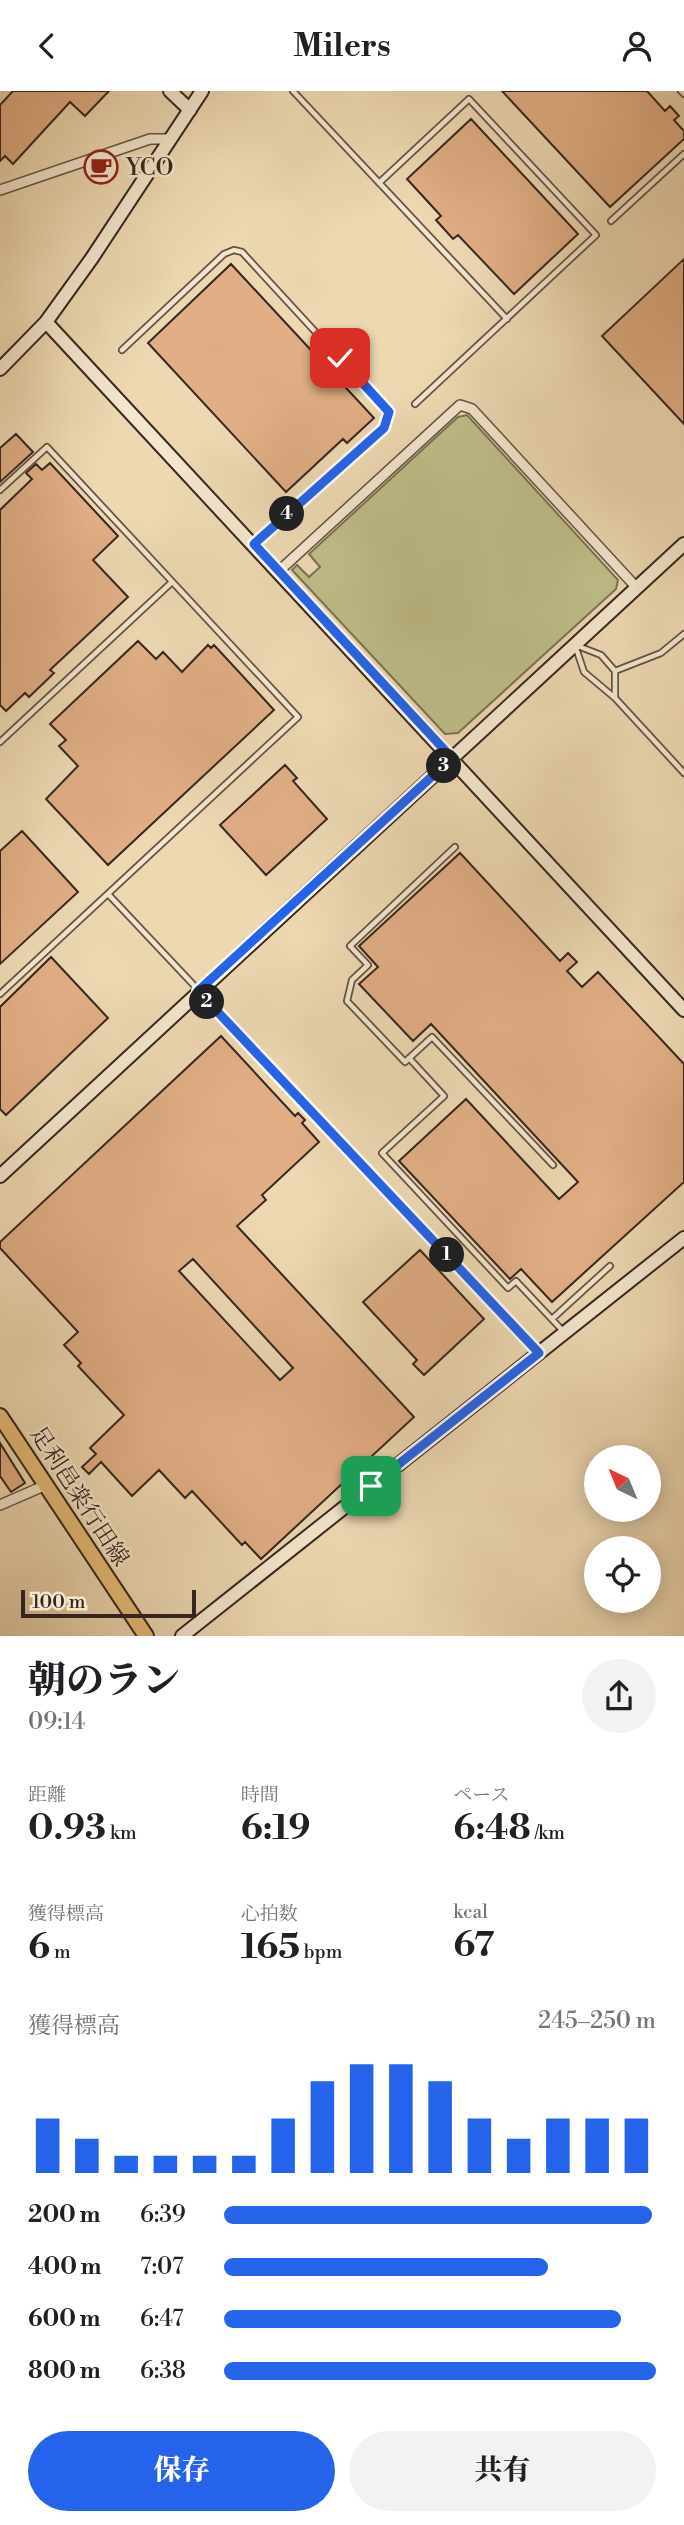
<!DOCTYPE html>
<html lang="ja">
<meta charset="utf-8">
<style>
body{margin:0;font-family:"Libre Bodoni","Noto Serif JP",serif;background:#f2f2f2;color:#202124;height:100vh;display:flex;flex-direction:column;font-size:26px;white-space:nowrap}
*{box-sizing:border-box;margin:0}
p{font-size:23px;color:#757577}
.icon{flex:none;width:38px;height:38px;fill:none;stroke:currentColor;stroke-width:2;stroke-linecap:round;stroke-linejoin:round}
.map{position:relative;height:1545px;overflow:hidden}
.sheet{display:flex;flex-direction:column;background:#fff;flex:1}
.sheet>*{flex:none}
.needle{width:46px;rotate:317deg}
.buttons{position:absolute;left:584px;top:1354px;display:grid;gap:14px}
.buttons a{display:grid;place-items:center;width:77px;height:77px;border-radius:50%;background:#fff;box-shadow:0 4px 18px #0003;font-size:35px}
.scale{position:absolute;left:21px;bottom:18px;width:175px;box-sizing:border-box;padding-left:7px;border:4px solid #37261f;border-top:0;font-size:19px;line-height:24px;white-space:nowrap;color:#37261f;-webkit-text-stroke:5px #f3e6cd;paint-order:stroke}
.pin{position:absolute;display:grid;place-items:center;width:60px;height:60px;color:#fff;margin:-30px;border-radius:14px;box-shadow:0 4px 10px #0006}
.km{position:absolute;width:35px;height:35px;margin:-18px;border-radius:50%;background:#222;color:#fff;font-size:19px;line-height:35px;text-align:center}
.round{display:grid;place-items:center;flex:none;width:74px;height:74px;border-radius:37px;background:#f2f2f2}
.head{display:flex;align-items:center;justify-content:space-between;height:119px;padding:0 28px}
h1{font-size:38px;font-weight:800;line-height:52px}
.stats{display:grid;grid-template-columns:repeat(3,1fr);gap:10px;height:119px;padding:7px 28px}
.stats div{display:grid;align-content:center}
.stats b{font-size:35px;font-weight:800}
.stats small{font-size:19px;font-weight:400}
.stats p{font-size:19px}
.chart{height:196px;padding:14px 28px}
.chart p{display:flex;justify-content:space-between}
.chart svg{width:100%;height:126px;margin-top:7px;stroke:#2563eb;stroke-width:6}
.action{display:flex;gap:14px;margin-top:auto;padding:14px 28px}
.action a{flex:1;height:80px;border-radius:42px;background:#2563eb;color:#fff;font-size:28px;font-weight:800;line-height:80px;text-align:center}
.action a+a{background:#f2f2f2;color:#202124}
ul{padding:0 28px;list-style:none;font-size:23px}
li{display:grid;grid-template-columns:112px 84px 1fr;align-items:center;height:52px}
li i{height:18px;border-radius:9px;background:#2563eb}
header{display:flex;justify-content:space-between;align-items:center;height:91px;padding:0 28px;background:#fff;font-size:32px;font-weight:800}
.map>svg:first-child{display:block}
.green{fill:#bebd88;stroke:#7a7254;stroke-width:2}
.building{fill:#e1ae85;stroke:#37261f;stroke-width:2;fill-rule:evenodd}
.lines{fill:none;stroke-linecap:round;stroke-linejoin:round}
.lane-casing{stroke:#645244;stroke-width:8}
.street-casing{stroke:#645244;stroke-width:12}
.secondary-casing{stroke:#37261f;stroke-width:16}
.primary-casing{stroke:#37261f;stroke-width:18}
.lane{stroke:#f3e6cd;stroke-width:4.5}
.street{stroke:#f3e6cd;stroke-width:9}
.secondary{stroke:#f3e6cd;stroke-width:12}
.primary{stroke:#e6bc79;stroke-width:14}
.route-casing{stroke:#fff;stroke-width:14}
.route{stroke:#2563eb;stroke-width:9}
.labels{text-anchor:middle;stroke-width:5;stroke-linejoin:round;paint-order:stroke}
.poi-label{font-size:23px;fill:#37261f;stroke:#f3e6cd;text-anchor:start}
.street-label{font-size:23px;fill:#37261f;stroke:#f3e6cd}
</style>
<header><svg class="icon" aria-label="back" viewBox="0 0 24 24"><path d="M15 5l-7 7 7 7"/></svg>Milers<svg class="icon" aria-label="person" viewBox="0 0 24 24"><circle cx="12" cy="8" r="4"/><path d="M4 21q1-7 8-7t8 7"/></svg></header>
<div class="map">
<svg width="684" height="1545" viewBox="0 0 684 1545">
<rect width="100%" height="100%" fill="#edd8b2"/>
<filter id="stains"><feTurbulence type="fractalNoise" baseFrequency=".00286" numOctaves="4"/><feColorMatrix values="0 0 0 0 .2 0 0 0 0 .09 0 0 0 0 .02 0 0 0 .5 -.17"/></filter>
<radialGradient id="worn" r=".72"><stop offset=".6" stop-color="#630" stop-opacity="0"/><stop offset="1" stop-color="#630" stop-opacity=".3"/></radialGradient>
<path class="green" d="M467,324L618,489L616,498L458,642L445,643L292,479L297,474L309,486L320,476L309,463L458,326Z"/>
<path class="building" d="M13,0H109L85,25L70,11L13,73L5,65L0,70V14Z
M502,0H647L665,20L670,15L679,25L674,29L684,40V48L610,116Z
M471,28L578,143L514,203L458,144L453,148L436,129L441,125L407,88Z
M684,168V333L602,245Z
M231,173L374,327L347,352L343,348L286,401L148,252Z
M16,343L33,361L0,391V357Z
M50,372L118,445L93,469L128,506L50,579L54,582L29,606L25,602L6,620L0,614V419L32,388L26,382L36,373L42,379Z
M138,550L156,568L163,561L182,581L208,554L211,557L214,554L274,619L108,774L46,708L78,675L59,655L66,649L50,633Z
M285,674L297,687L293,690L327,728L266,784L220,734Z
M22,740L78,801L0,873V760Z
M460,762L560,870L568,862L577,871L567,880L582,896L598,881L684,973V1091L552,1211L521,1178L510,1188L399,1070L466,1008L559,1108L578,1091L431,933L413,950L359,893L378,876L359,855Z
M51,866L108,927L6,1024L0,1018V916Z
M221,945L295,1025L298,1022L305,1029L302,1032L319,1051L262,1104L266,1109L237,1135L414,1326L261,1468L245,1451L242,1454L192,1400L185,1407L159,1379L132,1405L101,1371L89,1383L82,1376L96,1363L90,1357L124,1324L78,1275L81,1272L64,1254L78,1241L0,1157V1151ZM193,1168L293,1277L280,1289L179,1180Z
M420,1159L484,1228L424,1284L413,1273L417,1269L363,1211Z
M0,1352L25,1392L11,1401L0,1385Z"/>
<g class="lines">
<defs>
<path id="lane" d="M293,0L507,228
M681,0L684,3
M379,92L469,8L596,144L415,313
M611,130L684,63
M122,259L224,163L234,159L242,161L389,321L384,337L255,452
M0,399L47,356L298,626L0,903
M578,555L601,564L615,580V606
M576,557L584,581L615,607L684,682
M615,580L661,562L684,543
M0,651L172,491
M455,756L350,855L368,874L352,889L347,910L405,971L432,946L553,1074
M108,803L539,1261
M409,967L444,1005L382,1062L508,1197L516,1190L562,1239
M552,1228L610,1175"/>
<path id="street" d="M0,99L150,48H171
M279,480L460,314L472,318L637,497
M0,1414L46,1394"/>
<path id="secondary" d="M170,0L190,19
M46,231L684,919
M0,278L46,231L92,167L202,0
M0,1085L684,453
M182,1545L684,1147"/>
<path id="primary" d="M0,1325L146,1545"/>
</defs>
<use href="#lane" class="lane-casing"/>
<use href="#street" class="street-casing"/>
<use href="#secondary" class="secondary-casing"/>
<use href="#primary" class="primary-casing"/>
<use href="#lane" class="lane"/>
<use href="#street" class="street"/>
<use href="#secondary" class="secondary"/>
<use href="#primary" class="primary"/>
</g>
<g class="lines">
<defs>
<path id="route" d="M340,267L389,321L384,337L254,453L452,667L198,900L539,1262L371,1395"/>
</defs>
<use href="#route" class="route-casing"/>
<use href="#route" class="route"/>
</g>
<defs>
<symbol id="cafe-ring" viewBox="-11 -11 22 22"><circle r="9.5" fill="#f3e6cd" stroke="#8f2418" stroke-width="1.5"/><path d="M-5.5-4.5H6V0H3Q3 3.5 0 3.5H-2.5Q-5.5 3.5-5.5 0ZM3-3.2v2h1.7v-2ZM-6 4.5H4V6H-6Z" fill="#8f2418"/></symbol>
</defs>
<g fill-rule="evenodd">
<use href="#cafe-ring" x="82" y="57" width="38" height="38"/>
</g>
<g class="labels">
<g class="poi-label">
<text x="126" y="84">YCO</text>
</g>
<g class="street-label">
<text transform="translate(80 1405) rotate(57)" y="8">足利邑楽行田線</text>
</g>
</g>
<rect width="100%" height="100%" filter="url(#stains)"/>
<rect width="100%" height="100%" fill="url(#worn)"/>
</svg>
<div class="buttons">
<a><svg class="needle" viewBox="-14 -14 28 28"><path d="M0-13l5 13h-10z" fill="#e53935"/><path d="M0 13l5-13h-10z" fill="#757577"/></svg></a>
<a><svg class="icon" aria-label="locate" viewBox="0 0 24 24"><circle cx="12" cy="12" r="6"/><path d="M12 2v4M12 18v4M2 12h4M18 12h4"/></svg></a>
</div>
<div class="scale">100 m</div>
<div class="pin" style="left:371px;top:1395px;background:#1e9e55"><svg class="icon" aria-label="arrive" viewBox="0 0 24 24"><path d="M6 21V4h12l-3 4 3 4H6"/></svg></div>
<div class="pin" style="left:340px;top:267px;background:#d93025"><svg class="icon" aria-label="check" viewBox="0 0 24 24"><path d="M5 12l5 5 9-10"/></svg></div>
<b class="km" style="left:447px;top:1164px">1</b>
<b class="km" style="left:207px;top:911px">2</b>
<b class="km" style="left:444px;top:675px">3</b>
<b class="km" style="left:287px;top:423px">4</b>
</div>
<section class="sheet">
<div class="head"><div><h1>朝のラン</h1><p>09:14</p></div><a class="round"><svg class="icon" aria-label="share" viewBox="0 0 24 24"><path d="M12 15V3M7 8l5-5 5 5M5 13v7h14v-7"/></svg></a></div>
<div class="stats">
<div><p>距離</p><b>0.93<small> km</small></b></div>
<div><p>時間</p><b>6:19</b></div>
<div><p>ペース</p><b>6:48<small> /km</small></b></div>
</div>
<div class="stats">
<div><p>獲得標高</p><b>6<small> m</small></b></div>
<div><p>心拍数</p><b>165<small> bpm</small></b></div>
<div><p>kcal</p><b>67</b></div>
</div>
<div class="chart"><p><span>獲得標高</span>245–250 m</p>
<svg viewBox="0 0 160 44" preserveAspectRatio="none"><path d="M5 44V25M15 44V32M25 44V38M35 44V38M45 44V38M55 44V38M65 44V25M75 44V12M85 44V6M95 44V6M105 44V12M115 44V25M125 44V32M135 44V25M145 44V25M155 44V25"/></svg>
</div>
<ul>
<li><b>200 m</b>6:39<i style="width:99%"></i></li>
<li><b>400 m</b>7:07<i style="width:75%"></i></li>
<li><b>600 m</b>6:47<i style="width:92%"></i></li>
<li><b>800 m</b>6:38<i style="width:100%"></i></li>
</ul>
<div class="action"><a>保存</a><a>共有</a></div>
</section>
